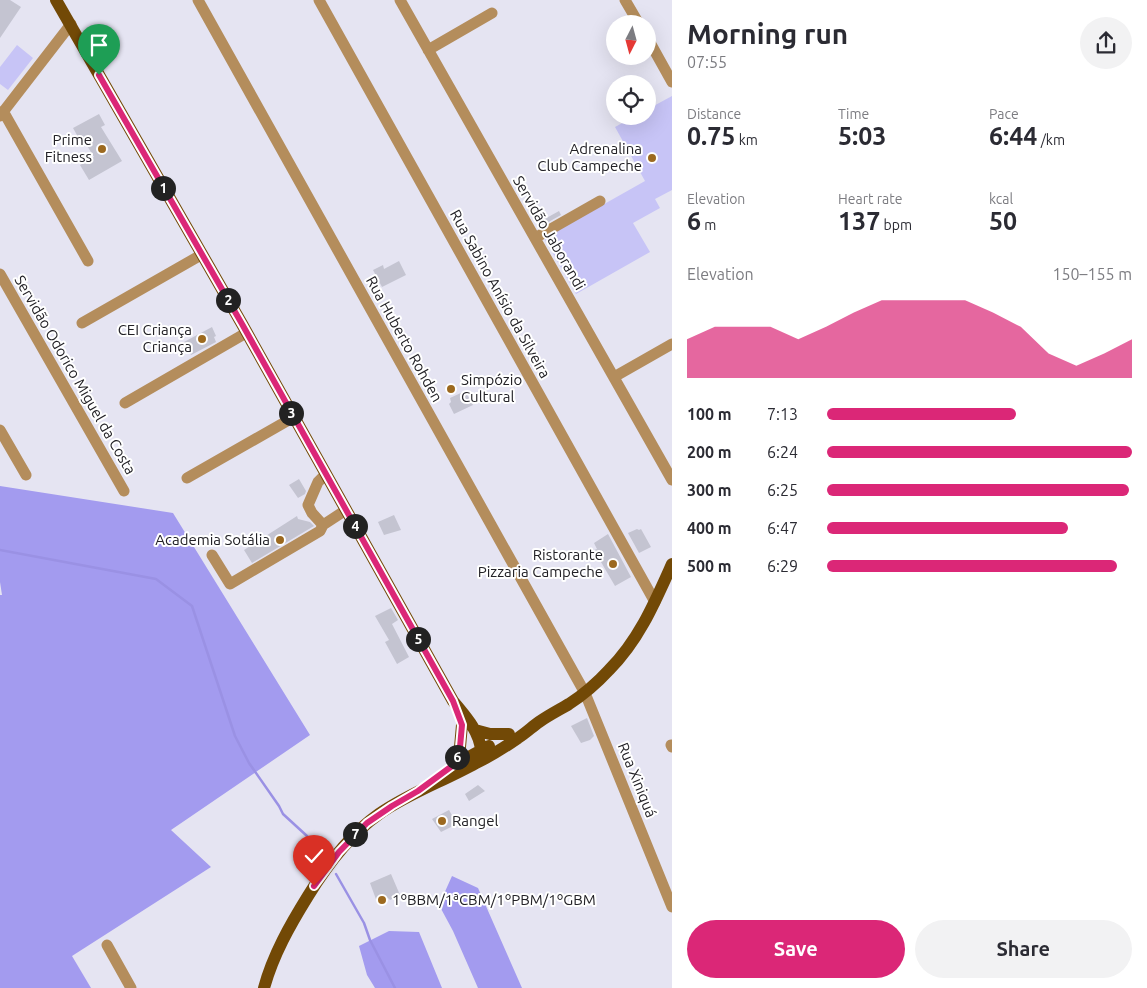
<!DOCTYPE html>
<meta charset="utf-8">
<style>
body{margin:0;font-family:Ubuntu,sans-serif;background:#f2f2f3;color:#2b2b33;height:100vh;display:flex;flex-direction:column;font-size:19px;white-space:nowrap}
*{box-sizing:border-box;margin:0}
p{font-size:16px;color:#7c7c81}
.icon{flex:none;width:28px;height:28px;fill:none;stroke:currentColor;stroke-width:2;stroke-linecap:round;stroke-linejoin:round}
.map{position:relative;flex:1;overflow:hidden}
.sheet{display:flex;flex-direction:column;background:#fff;width:475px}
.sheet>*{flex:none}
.needle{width:32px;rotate:186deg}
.fabs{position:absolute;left:606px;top:15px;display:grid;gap:10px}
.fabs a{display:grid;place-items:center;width:50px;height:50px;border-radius:50%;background:#fff;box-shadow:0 5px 20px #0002;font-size:25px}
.pin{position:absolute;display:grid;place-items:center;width:42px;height:42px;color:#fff;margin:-51px -21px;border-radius:50% 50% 50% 0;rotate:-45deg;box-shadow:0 0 5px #0007}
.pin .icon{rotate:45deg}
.km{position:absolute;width:25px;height:25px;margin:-12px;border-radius:50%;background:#222;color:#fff;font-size:14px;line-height:25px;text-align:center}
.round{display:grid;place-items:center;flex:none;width:52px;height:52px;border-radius:26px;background:#f2f2f3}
.overview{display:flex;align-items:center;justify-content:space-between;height:85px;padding:0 15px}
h1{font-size:28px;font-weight:700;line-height:38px}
.stats{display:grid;grid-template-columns:repeat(3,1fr);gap:8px;height:85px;padding:5px 15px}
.stats div{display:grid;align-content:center}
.stats b{font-size:25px;font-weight:700}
.stats small{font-size:14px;font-weight:400}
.stats p{font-size:14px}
.chart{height:140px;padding:10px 15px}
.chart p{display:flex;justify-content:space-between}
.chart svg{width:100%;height:90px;margin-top:5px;fill:#db2777;opacity:.7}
.action{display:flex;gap:10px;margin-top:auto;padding:10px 15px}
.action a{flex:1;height:58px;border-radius:30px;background:#db2777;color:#fff;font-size:20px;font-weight:700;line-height:58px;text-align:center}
.action a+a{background:#f2f2f3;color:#2b2b33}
ul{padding:0 15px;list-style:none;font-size:16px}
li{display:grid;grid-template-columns:80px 60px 1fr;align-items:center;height:38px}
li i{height:12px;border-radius:6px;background:#db2777}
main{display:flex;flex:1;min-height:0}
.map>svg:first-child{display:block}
.green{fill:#c7c4f6}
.forest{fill:#a39bef}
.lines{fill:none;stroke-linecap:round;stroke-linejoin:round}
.stream{stroke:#9a91e4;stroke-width:2.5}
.building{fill:#c4c4d1}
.minor{stroke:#b48d5c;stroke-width:11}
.major{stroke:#724906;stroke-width:12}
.route-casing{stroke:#fff;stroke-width:10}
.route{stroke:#db2777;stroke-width:6}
.poi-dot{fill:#9c691f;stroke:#fff;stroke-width:2}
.labels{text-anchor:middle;stroke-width:4;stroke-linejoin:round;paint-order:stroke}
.poi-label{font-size:15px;fill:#222126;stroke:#fff;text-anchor:end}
.street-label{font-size:15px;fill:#222126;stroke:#fff}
</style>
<main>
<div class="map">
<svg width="672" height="988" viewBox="0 0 672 988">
<rect width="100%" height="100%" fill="#e5e4f2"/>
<path class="green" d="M17,45L33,58L8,90L0,84V67Z
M672,96V190L655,199L660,208L633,223L650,252L576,294L544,238L645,181L615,127L635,116H648V109Z"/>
<path class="forest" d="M0,486L173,513L310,735L171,830L211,867L72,956L91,988H0V595H2L0,582Z
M452,876L478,888L522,988H478L453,931L439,905Z
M389,931L419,932L442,988H375L367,975L359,946Z"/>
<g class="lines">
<path class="stream" d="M0,550L156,579L192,606L235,736L249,763L279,806L283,814L307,836L322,854
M336,874L364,923L370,940L395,988"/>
</g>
<path class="building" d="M0,0H10L21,7L0,38Z
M99,114L105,125L101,127L122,161L89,180L80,165L94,157L81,136L78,137L73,128Z
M559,211L561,215L543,225L541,221Z
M399,261L406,275L382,287L373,270L383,265L384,269Z
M212,327L216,336L214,337L216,342L191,355L184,342Z
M465,391L473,405L454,414L449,404L451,402L450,398Z
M299,479L306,491L305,494L298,498L289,485Z
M394,515L401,530L384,535L378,522Z
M297,516L298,519L310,522L314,526L252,563L244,550Z
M637,529L639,530L641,529L651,547L639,553L628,533Z
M608,534L631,577L615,586L594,550L597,549L594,543Z
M391,608L398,620L392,624L409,657L397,664L385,642L389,640L375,616Z
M587,718L594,736L590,740L581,743L571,726Z
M478,785L485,791L469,801L465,794Z
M449,810L457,824L441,832L432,819Z
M391,874L400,895L390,900L388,898L377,902L370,883Z"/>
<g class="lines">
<path class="minor" d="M198,0L585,693L672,907
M319,0L655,602
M400,0L672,480
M625,0L639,24
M648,39L672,82
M428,50L492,13
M3,111L88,261
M0,116L71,24
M535,238L600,201
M0,274L124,491
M82,323L201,255
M614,377L672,344
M125,403L246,333
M0,430L26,475
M325,475L318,482L308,505L312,513L323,525L346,510
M187,478L294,417
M212,555L230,584L320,531L323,525
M671,745L672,747
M107,945L131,988"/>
<path class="major" d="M56,0L242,324L453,701C465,716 479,730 481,750
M475,730L490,734H509
M454,765L489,746
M452,767L460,747L462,725
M264,988C273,955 290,925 308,896C327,865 349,835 379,814C409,793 444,781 476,763C491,756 505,747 518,738C526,733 532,727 539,722C549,715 559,710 569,704C583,695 597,683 609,670C639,640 655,602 672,564"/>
</g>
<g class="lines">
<defs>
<path id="route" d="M99,75L242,324L453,701L462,725L460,747L452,766L418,791L392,806L367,823L339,852L314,886"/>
</defs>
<use href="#route" class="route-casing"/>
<use href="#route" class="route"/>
</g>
<g class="poi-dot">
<circle cx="102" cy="149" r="5"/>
<circle cx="652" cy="158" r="5"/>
<circle cx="202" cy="339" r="5"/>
<circle cx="451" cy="389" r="5"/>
<circle cx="280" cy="540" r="5"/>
<circle cx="613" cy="564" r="5"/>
<circle cx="442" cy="821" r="5"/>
<circle cx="382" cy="900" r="5"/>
</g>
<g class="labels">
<g class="poi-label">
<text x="92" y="145">Prime<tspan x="92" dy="17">Fitness</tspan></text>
<text x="642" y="154">Adrenalina<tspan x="642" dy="17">Club Campeche</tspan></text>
<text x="192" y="335">CEI Criança<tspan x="192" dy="17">Criança</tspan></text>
<text x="461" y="385" text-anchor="start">Simpózio<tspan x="461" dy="17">Cultural</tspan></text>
<text x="270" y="545">Academia Sotália</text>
<text x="603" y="560">Ristorante<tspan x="603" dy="17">Pizzaria Campeche</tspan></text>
<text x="452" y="826" text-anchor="start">Rangel</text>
<text x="392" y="905" text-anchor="start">1ºBBM/1ªCBM/1ºPBM/1ºGBM</text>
</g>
<g class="street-label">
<text transform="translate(549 233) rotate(60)" y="5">Servidão Jaborandi</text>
<text transform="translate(500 294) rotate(61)" y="5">Rua Sabino Anísio da Silveira</text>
<text transform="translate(404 339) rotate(61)" y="5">Rua Huberto Rohden</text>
<text transform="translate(75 375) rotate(60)" y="5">Servidão Odorico Miguel da Costa</text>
<text transform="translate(637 780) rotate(68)" y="5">Rua Xiniquá</text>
</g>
</g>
</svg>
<div class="fabs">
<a><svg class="needle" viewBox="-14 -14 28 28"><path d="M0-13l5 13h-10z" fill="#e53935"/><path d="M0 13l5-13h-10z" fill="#7c7c81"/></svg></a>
<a><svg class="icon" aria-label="locate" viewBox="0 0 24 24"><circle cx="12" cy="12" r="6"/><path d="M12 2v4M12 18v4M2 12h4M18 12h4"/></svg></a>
</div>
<div class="pin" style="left:99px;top:75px;background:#1e9e55"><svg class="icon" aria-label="arrive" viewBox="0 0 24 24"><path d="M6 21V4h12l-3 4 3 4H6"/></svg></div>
<div class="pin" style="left:314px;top:886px;background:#d93025"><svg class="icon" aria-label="check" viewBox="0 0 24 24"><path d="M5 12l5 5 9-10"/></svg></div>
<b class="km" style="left:163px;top:188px">1</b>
<b class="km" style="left:228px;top:300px">2</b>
<b class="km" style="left:291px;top:413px">3</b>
<b class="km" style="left:355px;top:526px">4</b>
<b class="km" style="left:418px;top:639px">5</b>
<b class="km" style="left:457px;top:757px">6</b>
<b class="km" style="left:355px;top:834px">7</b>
</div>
<section class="sheet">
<div class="overview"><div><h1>Morning run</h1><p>07:55</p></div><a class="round"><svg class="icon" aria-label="share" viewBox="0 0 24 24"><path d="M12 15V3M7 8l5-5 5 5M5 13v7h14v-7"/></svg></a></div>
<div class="stats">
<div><p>Distance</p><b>0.75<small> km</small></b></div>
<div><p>Time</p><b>5:03</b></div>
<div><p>Pace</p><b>6:44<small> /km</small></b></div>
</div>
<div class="stats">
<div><p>Elevation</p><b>6<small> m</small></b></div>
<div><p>Heart rate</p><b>137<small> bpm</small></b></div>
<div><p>kcal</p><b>50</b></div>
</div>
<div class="chart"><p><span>Elevation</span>150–155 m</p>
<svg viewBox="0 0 160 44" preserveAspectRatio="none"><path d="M0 44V25L10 19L20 19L30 19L40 25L50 19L60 12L70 6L80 6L90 6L100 6L110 12L120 19L130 32L140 38L150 32L160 25V44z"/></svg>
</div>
<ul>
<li><b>100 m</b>7:13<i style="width:62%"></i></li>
<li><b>200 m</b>6:24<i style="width:100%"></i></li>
<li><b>300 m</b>6:25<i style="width:99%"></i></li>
<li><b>400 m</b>6:47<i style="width:79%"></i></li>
<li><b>500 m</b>6:29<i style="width:95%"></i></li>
</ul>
<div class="action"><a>Save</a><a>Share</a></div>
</section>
</main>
